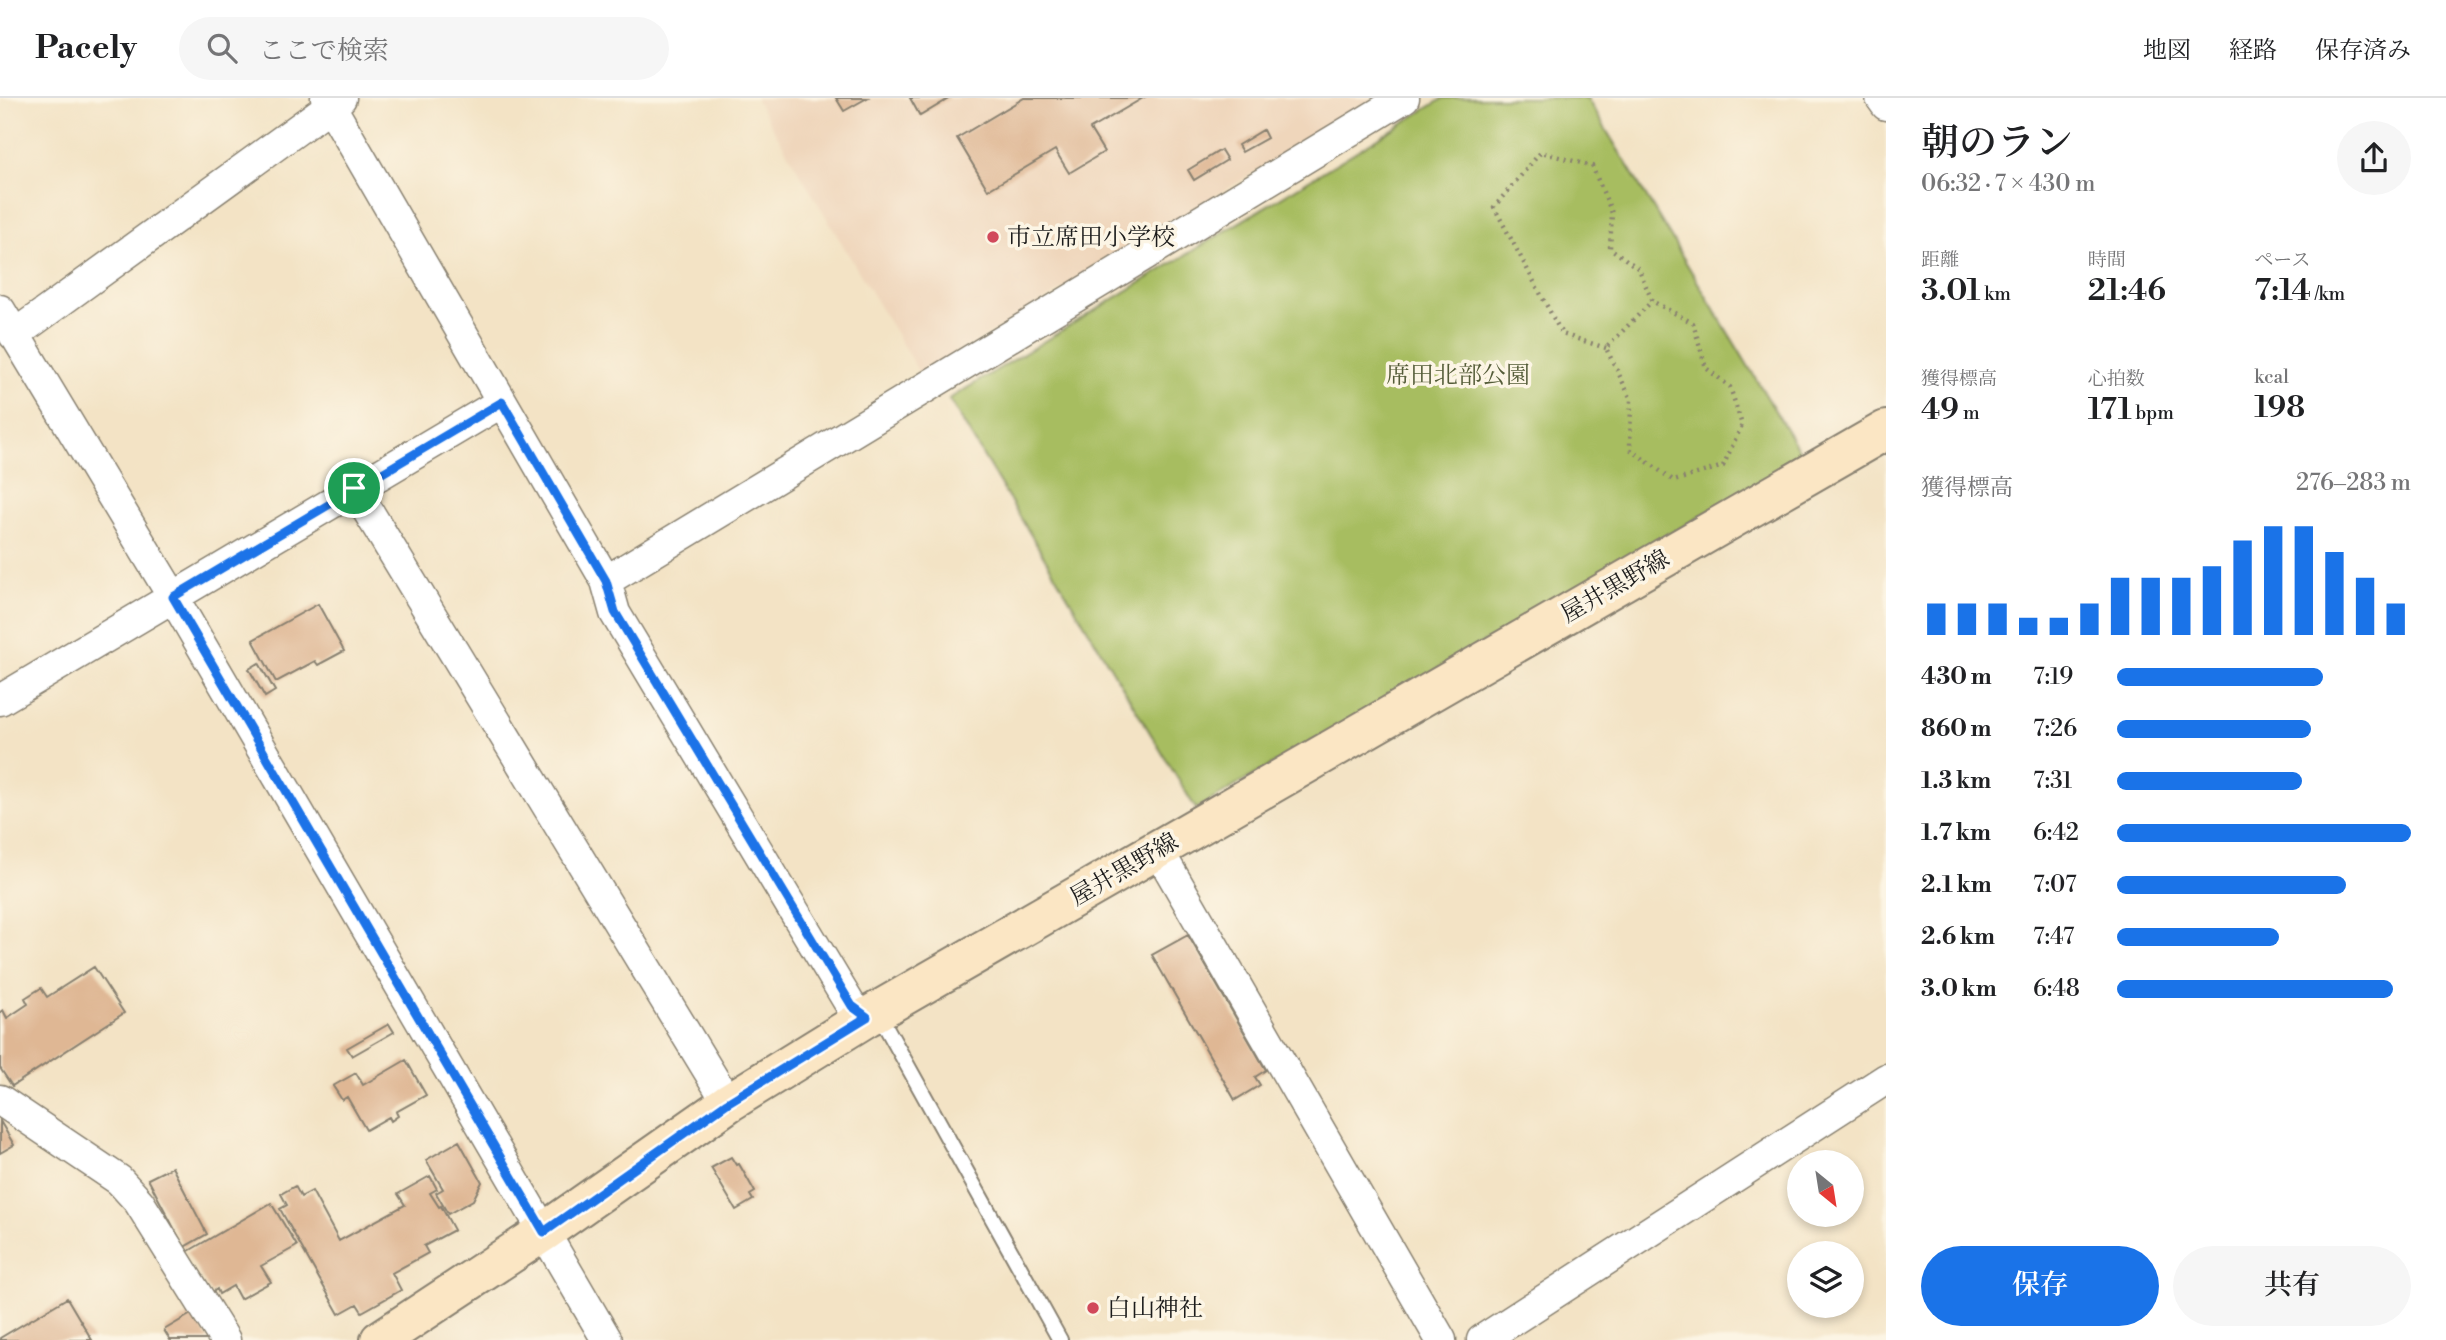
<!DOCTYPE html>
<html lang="ja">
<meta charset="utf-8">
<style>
body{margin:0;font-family:"Libre Bodoni","Noto Serif JP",serif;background:#f6f6f6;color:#202124;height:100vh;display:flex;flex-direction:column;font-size:26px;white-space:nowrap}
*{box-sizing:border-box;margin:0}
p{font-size:23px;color:#757577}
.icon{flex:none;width:38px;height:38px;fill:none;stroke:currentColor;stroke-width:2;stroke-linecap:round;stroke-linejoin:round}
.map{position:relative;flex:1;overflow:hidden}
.drawer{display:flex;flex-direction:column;background:#fff;width:560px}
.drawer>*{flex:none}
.needle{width:46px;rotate:150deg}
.controls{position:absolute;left:1787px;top:1052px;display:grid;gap:14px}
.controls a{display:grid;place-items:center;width:77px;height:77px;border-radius:50%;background:#fff;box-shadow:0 4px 10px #0003;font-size:35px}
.pin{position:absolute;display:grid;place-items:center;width:60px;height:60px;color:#fff;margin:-30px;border:4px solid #fff;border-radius:50%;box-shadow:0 2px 7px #0007}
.round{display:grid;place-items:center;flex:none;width:74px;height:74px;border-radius:37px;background:#f6f6f6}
.overview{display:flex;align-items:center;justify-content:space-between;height:119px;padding:0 35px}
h1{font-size:38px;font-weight:600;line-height:52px}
.stats{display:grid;grid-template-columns:repeat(3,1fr);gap:10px;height:119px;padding:7px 35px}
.stats div{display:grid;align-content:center}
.stats b{font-size:30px;font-weight:600}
.stats small{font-size:19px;font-weight:400}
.stats p{font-size:19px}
.chart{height:196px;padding:14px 35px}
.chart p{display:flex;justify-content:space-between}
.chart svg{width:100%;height:126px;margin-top:7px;stroke:#1a73e8;stroke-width:6}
.primary-button{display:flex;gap:14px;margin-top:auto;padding:14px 35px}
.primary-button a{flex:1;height:80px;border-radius:42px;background:#1a73e8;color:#fff;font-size:28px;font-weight:600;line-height:80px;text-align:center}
.primary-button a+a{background:#f6f6f6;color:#202124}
ul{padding:0 35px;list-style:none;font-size:23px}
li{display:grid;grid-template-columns:112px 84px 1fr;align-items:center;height:52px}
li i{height:18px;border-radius:9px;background:#1a73e8}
header{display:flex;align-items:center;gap:42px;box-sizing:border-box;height:98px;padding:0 35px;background:#fff;border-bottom:2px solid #e0e0e0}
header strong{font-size:33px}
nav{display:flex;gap:38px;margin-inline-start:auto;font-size:24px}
.search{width:490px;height:63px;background:#f6f6f6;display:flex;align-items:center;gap:18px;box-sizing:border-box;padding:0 24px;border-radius:38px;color:#757577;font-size:26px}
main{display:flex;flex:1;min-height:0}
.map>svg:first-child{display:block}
.built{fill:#efd6bb}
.green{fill:#a7bd61;stroke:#626c3e;stroke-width:2}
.building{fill:#dfb794}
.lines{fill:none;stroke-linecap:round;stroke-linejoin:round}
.service-casing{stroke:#888070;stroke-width:18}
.minor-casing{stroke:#888070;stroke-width:33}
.secondary-casing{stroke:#888070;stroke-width:42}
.path{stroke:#888070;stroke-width:4.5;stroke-dasharray:2 5;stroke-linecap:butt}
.service{stroke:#fff;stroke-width:14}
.minor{stroke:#fff;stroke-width:30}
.secondary{stroke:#fbe6c4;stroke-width:38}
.route-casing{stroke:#fff;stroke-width:14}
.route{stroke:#1a73e8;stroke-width:9}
.poi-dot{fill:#d1495b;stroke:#fcf5e5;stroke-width:2.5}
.labels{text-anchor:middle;stroke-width:7;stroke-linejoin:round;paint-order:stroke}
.poi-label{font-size:24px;fill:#1c1c1c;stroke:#fcf5e5;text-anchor:start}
.park-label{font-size:24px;fill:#545c38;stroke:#fcf5e5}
.street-label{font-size:24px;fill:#1c1c1c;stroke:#fcf5e5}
</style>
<header>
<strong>Pacely</strong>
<div class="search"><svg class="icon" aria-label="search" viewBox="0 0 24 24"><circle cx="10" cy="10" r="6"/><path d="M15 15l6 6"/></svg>ここで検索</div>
<nav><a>地図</a><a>経路</a><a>保存済み</a></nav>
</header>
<main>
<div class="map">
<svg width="1886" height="1242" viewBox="0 0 1886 1242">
<rect width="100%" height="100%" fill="#fcf5e5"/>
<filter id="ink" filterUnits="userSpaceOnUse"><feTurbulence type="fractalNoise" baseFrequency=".0143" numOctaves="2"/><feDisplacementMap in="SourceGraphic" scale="14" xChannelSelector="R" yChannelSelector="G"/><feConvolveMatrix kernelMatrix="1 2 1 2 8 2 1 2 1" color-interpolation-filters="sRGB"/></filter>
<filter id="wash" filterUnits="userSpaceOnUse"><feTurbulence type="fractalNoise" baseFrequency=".00686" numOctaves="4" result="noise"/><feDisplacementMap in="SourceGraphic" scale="28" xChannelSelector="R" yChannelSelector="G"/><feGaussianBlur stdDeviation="1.57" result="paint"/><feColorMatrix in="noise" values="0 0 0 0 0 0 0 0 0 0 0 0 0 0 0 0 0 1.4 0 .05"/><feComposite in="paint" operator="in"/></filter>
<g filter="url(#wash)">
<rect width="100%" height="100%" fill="#f3e3c5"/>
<path class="built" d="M755,0H1375L921,278Z"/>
<path class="green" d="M1444,0H1587L1803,359L1196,711L949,301Z"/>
<g id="blocks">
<path class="building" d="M836,0H867L844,13Z
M910,0H950L920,18Z
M1024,0H1143L1090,31L1104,54L1069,75L1055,52L988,92L957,40Z
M1263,32L1267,40L1242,54L1238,47Z
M1221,52L1227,62L1194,82L1188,72Z
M318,506L344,553L318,567L315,563L276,584L253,542Z
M259,565L275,593L265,599L249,571Z
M1188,837L1266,972L1255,979L1260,987L1235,1002L1152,857Z
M94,869L124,915L12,988L0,970V914L3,912L7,920L28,906L25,900L41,890L47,899Z
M389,926L394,934L352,958L347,950Z
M406,962L426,997L396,1014L398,1018L391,1023L389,1019L366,1032L347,999L342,1002L333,988L356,975L363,987Z
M0,1023L14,1047L0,1055Z
M459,1043L482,1084L473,1102L448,1116L436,1095L443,1091L426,1062Z
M731,1059L736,1067L739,1066L755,1094L750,1097L753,1102L736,1112L711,1070Z
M172,1069L207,1136L184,1149L148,1081Z
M430,1078L437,1091L430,1095L439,1109L441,1108L454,1132L424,1148L428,1155L392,1175L401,1192L362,1214L357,1206L339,1216L280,1111L287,1107L281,1096L295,1088L301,1099L312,1093L339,1143L405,1107L398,1096Z
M271,1105L297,1148L261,1168L271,1184L240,1201L233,1188L219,1196L217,1191L211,1195L187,1154Z
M67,1200L92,1242H0V1240Z
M193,1215L208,1242H170L164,1232Z"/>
</g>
</g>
<g filter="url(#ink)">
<use href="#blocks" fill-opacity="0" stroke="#888070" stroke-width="2"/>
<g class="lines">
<defs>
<path id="service" d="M872,922L886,929L1060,1242"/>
<path id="minor" d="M326,0L606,483L615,515L851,908L867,919
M1881,0L1886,7
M0,212L173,499L607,1242
M14,237L341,0
M354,390L728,1005
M606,483L1404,0
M0,602L502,304
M1158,752L1441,1242
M0,1002L119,1082L139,1104L225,1242
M1482,1242L1886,981"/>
<path id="secondary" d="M380,1242L544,1134L728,1005L867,919L1886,332"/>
</defs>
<use href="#service" class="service-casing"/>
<use href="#minor" class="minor-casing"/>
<use href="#secondary" class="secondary-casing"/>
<path class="path" d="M1606,250L1562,236L1494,109L1541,54L1592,68L1612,115L1610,150L1639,171L1652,203L1693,225L1706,270L1730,289L1742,327L1723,368L1674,383L1630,351L1631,301L1606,250L1652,203"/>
<use href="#service" class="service"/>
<use href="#minor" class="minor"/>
<use href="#secondary" class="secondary"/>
</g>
</g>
<g class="lines" filter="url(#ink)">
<defs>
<path id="route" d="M502,304L606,483L615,514L852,908L867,919L727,1005L544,1134L173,499Z"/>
</defs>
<use href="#route" class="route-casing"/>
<use href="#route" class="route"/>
</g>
<g class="poi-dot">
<circle cx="993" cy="139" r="7"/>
<circle cx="1093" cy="1210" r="7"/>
</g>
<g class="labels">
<g class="poi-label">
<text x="1007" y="147">市立席田小学校</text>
<text x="1107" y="1218">白山神社</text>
</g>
<g class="park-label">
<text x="1458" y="285">席田北部公園</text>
</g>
<g class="street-label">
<text transform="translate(1615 488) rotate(-30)" y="8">屋井黒野線</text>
<text transform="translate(1124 771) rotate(-30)" y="8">屋井黒野線</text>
</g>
</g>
</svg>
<div class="controls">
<a><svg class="needle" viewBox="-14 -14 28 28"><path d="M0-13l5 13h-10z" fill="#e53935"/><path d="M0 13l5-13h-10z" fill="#757577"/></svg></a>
<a><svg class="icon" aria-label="layers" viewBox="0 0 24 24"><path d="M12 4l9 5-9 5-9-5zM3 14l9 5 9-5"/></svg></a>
</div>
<div class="pin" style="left:354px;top:390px;background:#1e9e55"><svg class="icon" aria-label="arrive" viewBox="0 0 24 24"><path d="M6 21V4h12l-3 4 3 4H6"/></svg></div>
</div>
<section class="drawer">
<div class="overview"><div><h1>朝のラン</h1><p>06:32 · 7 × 430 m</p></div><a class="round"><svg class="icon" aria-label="share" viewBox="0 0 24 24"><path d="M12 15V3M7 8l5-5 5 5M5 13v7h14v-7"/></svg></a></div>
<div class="stats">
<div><p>距離</p><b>3.01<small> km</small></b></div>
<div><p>時間</p><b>21:46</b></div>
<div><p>ペース</p><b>7:14<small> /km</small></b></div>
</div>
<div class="stats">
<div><p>獲得標高</p><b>49<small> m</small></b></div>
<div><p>心拍数</p><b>171<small> bpm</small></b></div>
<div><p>kcal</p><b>198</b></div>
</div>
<div class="chart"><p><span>獲得標高</span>276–283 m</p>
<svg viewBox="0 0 160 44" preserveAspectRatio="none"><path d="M5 44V33M15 44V33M25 44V33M35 44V38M45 44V38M55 44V33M65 44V24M75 44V24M85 44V24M95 44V20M105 44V11M115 44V6M125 44V6M135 44V15M145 44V24M155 44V33"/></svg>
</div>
<ul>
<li><b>430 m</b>7:19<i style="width:70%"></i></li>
<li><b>860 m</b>7:26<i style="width:66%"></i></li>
<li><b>1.3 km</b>7:31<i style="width:63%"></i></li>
<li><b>1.7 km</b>6:42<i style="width:100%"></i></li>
<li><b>2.1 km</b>7:07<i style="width:78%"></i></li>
<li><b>2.6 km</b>7:47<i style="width:55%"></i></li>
<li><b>3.0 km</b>6:48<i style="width:94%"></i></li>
</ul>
<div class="primary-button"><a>保存</a><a>共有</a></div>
</section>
</main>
